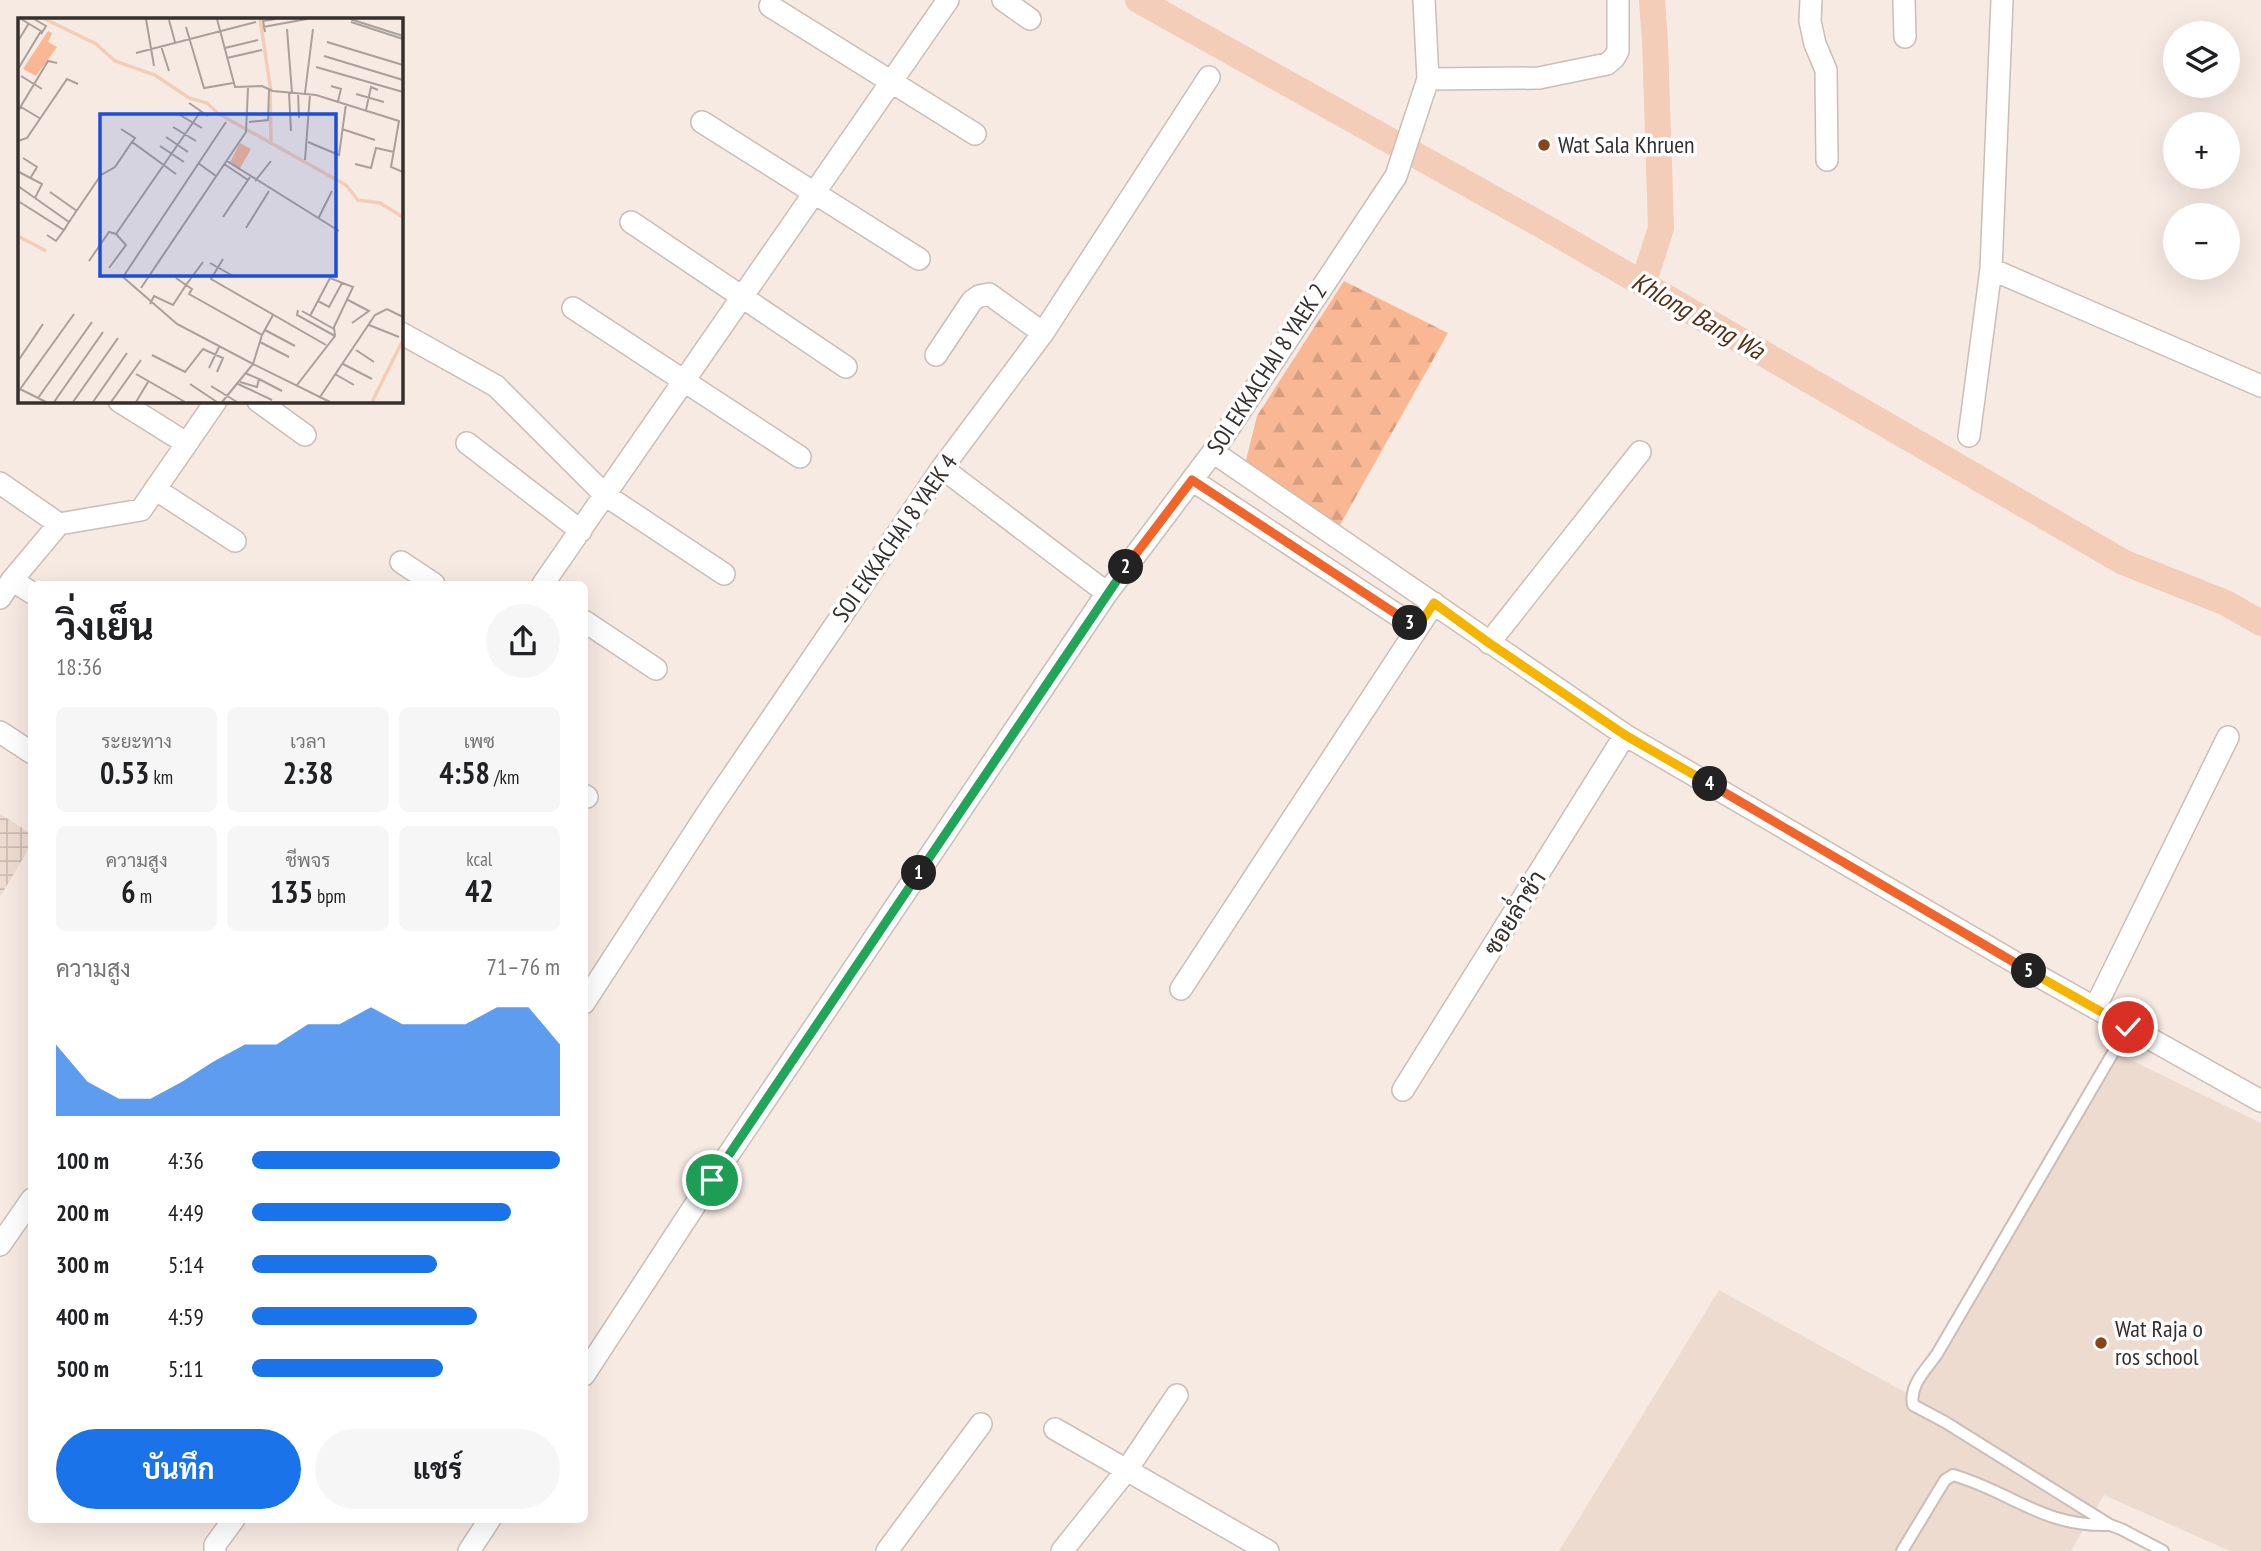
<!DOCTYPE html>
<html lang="th">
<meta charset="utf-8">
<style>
body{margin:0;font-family:"PT Sans Narrow",Sarabun,sans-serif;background:#f6f6f6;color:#202124;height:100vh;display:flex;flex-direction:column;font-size:26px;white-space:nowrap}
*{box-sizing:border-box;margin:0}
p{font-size:23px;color:#757577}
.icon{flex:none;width:38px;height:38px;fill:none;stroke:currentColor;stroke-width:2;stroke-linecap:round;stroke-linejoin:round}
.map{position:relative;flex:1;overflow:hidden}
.sheet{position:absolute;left:28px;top:581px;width:560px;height:942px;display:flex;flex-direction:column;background:#fff;border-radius:10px;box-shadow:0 7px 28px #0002}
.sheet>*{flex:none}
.controls{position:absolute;left:2163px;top:21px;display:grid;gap:14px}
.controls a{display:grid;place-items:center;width:77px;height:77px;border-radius:50%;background:#fff;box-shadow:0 7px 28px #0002;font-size:35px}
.pin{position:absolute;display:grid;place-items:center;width:60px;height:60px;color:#fff;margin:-30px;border:4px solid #fff;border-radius:50%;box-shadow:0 2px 7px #0007}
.km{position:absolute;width:35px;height:35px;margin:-18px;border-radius:50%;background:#222;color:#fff;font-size:19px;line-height:35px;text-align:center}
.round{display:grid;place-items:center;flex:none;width:74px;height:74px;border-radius:37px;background:#f6f6f6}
.summary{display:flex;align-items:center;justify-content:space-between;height:119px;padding:0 28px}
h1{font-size:38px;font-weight:700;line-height:52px}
.metrics{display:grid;grid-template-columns:repeat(3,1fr);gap:10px;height:119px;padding:7px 28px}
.metrics div{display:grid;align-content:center;border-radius:10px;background:#f6f6f6;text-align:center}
.metrics b{font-size:30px;font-weight:700}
.metrics small{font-size:19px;font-weight:400}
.metrics p{font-size:19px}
.chart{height:196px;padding:14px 28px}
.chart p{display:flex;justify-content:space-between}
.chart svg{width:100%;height:126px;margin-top:7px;fill:#1a73e8;opacity:.7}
.button{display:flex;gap:14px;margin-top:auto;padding:14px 28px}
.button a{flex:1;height:80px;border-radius:42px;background:#1a73e8;color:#fff;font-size:28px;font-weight:700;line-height:80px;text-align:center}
.button a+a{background:#f6f6f6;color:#202124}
ul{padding:0 28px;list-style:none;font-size:23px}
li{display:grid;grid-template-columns:112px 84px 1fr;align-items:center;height:52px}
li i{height:18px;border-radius:9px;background:#1a73e8}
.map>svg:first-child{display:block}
.built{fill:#eedbd0}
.industrial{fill:url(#industrial-grid)}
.forest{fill:url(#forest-firs)}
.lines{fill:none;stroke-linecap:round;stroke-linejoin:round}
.canal{stroke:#f3cdb7;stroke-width:26}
.lane-casing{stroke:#cabeb7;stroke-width:14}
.street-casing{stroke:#cabeb7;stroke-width:24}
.lane{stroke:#fff;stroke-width:10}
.street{stroke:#fff;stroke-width:21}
.split-1-casing{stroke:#fff;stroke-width:14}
.split-2-casing{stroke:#fff;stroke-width:14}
.split-3-casing{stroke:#fff;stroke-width:14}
.split-4-casing{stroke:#fff;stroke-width:14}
.split-5-casing{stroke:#fff;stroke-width:14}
.split-6-casing{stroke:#fff;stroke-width:14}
.split-1{stroke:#22a559;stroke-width:9}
.split-2{stroke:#22a559;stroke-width:9}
.split-3{stroke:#f0652b;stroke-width:9}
.split-4{stroke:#f5b400;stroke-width:9}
.split-5{stroke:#f0652b;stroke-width:9}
.split-6{stroke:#f5b400;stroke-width:9}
.poi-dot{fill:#884515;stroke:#fff;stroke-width:2.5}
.labels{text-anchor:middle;stroke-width:7;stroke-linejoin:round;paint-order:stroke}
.poi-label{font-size:24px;fill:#35302e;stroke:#fff;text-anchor:start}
.street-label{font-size:24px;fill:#35302e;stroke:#fff}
.water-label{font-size:26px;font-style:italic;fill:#532f18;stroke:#fff}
.inset-river{fill:none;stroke:#f3cdb7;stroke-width:3.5}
.inset-road{fill:none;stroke:#a9a09b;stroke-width:2}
.view{fill:#1d4ed8;fill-opacity:0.15;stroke:#1d4ed8;stroke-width:3.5}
.inset-edge{fill:none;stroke:#35302e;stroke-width:3.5}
</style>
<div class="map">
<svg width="2261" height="1551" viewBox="0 0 2261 1551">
<defs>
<pattern id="industrial-grid" width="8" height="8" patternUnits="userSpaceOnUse" patternTransform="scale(1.75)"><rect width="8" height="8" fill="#eedbd0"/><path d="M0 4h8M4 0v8" fill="none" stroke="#cdbcb3"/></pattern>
<pattern id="forest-firs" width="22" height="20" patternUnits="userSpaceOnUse" patternTransform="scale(1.75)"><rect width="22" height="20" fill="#f9b893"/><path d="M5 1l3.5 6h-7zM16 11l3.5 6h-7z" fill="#d69e7f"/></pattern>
</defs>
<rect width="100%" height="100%" fill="#f7eae3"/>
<path class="built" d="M2108,1049L2261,1123V1551H2230L2104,1495L2071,1551H1559L1719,1290L1912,1396Z"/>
<path class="industrial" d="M0,814L32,834L31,845L0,897Z"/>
<path class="forest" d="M1344,281L1448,333L1336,532L1245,464L1257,416Z"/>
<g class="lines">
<path class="canal" d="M1138,0L1543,226L2123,562L2226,603L2261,623
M1643,284L1661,228L1655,41L1652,0"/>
<defs>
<path id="lane" d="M2128,1027L1937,1354C1926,1370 1909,1385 1913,1405L1945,1422L2110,1525L2121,1529L2163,1551
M1902,1551L1945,1480L1953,1475C2012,1492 2042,1527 2110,1525"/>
<path id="street" d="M1003,0L1030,19
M1811,0L1810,21L1815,44L1826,70L1827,160
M1904,0L1905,37
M770,6L975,134
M1428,79L1539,78L1607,64L1614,58L1618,51V0
M702,122L919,259
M631,222L846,367
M1991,269L2261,386
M573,308L800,457
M401,333L496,386L605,495L724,574
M936,355L972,301L979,296L989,294L1043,333
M119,401L186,443
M258,401L305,435
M1969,436L1991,269L2002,0
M467,443L581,531
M1213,452L1625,735L2033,973L2261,1101
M942,468L1107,593
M1192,480L1417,628
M0,483L59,524
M155,489L235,541
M401,562L434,584
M12,580L32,593
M543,584L948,0
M0,598L12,580L59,524L141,510L216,401
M584,621L656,669
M1489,643L1640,452
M0,732L32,753
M584,795L587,797
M1181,989L1434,603
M584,1003L710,809L942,468L1043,333L1209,77
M2095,1008L2228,737
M1403,1090L1625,735
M0,1245L32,1199
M584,1375L712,1179L1107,593L1213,452L1396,176L1428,79L1424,0
M1055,1429L1268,1551
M215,1551V1545L234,1519
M469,1551L490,1519
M887,1551L981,1424
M1062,1551L1126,1471L1177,1395"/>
</defs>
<use href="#lane" class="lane-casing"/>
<use href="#street" class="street-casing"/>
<use href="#lane" class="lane"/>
<use href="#street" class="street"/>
</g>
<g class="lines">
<defs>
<path id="split-1" d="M712,1180L919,873"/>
<path id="split-2" d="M919,873L1126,567"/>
<path id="split-3" d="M1126,567L1192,480L1410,623"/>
<path id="split-4" d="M1410,623L1417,628L1434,603L1489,643L1625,735L1710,784"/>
<path id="split-5" d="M1710,784L2029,971"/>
<path id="split-6" d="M2029,971L2128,1027"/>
</defs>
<use href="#split-1" class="split-1-casing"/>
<use href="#split-2" class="split-2-casing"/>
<use href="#split-3" class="split-3-casing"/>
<use href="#split-4" class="split-4-casing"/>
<use href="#split-5" class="split-5-casing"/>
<use href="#split-6" class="split-6-casing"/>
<use href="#split-1" class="split-1"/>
<use href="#split-2" class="split-2"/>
<use href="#split-3" class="split-3"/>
<use href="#split-4" class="split-4"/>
<use href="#split-5" class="split-5"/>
<use href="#split-6" class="split-6"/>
</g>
<g class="poi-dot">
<circle cx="1544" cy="145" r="7"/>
<circle cx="2101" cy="1343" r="7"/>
</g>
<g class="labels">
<g class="poi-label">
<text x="1558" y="153">Wat Sala Khruen</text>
<text x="2115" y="1337">Wat Raja o<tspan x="2115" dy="28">ros school</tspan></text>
</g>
<g class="street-label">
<text transform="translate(1267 369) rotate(-57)" y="8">SOI EKKACHAI 8 YAEK 2</text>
<text transform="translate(895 538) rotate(-55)" y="8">SOI EKKACHAI 8 YAEK 4</text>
<text transform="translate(1515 913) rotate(-58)" y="8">ซอยล่ำชำ</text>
</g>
<g class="water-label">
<text transform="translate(1698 316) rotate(30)" y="9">Khlong Bang Wa</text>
</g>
</g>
<g transform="translate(18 18)">
<rect width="385" height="385" fill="#f7eae3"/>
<path d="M30,13L34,15L30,24L39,29L18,58L5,51ZM222,125L233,131L221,152L212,144Z" fill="#f9b893"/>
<path class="inset-river" d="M27,1L78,26L97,43L137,57L171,80L189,85L201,96L328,167L340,182L362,185L385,199M242,1L252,67L253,126M0,218L28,233M354,384L385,322"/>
<path class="inset-road" d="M16,1L28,8L23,16M128,1L136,48M199,1L217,69L244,68L255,73L298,77L381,103L373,149L385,154M332,1L385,18M151,2L157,24M333,4L385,21M168,9L186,70L215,65M245,9L289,1M269,11L274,75M247,14L245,3L258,1M0,23L11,5M309,24L385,47M143,28L151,53M207,30L240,22M118,35L238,4M306,38L385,62M209,40L244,32M298,49L385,74M0,51L23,13L3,1M3,58L24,71M313,68L323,71L320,83M271,75L273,113M280,75L281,100M287,75L295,11M338,76L366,84M171,85L190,98M3,89L23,101M348,92L353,69L360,72M0,93L30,43L39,45M162,97L184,110M208,104L105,259L159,306L235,346L244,317L255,297M231,104L250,102L251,72M155,109L178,123M103,111L117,120L114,124M324,111L357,122M148,119L170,134M0,123L9,120L49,61L60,66M290,124L321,137L328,86M142,128L166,144M5,140L19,149L13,159M287,142L292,76M209,143L321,213M180,145L198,158M206,146L230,162M337,146L353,150L358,130L376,134M1,154L24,166L17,180M237,163L253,143M0,168L51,204L46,212L0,183M32,174L59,193M205,199L232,159M300,201L314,173M51,204L83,157L97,149L114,124L158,156M228,210L251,173M98,216L183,93M29,217L38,223L46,212M205,241L193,261L308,327M71,243L91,214L98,216L108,227L91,250M185,244L168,267L174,271L171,276L244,317M192,245L217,259M123,270L228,114L230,70M330,282L351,293L334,305M300,283L311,289L324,265M132,286L136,278L155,287L168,267L158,260M280,292L279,297L317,318M284,293L316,311M351,307L381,319M247,312L277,328M242,324L271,339M338,332L356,344M134,337L167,354L185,331L205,340L199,354M0,343L25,306M325,346L354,361M191,350L201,329M118,356L167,384M317,356L336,367M241,361L264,373M222,364L239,369L241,361L227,355M218,365L254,382M172,366L199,384M279,367L317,318L316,309L335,269L312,260L292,298M193,368L219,384M2,371L28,384M0,374L56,296M302,379L357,297L369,291L385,299M20,380L74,304M36,384L85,314M55,384L100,320M75,384L109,335M93,384L123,342M118,384L130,364M204,384L235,346L312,384"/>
<path class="view" d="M82,96H318V258H82Z"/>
<rect width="385" height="385" class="inset-edge"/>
</g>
</svg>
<div class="controls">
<a><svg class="icon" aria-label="layers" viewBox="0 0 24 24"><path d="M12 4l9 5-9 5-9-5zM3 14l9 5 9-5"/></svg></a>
<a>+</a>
<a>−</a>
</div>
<div class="pin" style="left:712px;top:1180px;background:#1e9e55"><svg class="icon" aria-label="arrive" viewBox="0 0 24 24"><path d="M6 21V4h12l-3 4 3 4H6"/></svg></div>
<div class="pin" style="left:2128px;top:1027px;background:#d93025"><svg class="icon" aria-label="check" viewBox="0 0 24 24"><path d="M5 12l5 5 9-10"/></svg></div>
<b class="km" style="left:919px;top:873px">1</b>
<b class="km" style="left:1126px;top:567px">2</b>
<b class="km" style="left:1410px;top:623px">3</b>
<b class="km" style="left:1710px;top:784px">4</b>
<b class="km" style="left:2029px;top:971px">5</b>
<section class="sheet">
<div class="summary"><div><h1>วิ่งเย็น</h1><p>18:36</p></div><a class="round"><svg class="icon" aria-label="share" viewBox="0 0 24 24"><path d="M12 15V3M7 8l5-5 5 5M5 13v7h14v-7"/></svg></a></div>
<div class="metrics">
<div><p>ระยะทาง</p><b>0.53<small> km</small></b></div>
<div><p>เวลา</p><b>2:38</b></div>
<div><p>เพซ</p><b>4:58<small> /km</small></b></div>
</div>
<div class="metrics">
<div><p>ความสูง</p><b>6<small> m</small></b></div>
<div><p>ชีพจร</p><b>135<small> bpm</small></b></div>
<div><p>kcal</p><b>42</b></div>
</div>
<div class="chart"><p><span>ความสูง</span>71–76 m</p>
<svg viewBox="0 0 160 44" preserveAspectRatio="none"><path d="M0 44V19L10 32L20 38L30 38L40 32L50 25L60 19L70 19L80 12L90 12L100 6L110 12L120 12L130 12L140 6L150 6L160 19V44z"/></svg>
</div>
<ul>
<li><b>100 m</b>4:36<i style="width:100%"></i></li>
<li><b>200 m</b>4:49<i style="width:84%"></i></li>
<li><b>300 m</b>5:14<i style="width:60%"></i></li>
<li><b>400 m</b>4:59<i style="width:73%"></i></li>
<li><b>500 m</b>5:11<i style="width:62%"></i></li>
</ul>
<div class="button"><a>บันทึก</a><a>แชร์</a></div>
</section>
</div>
